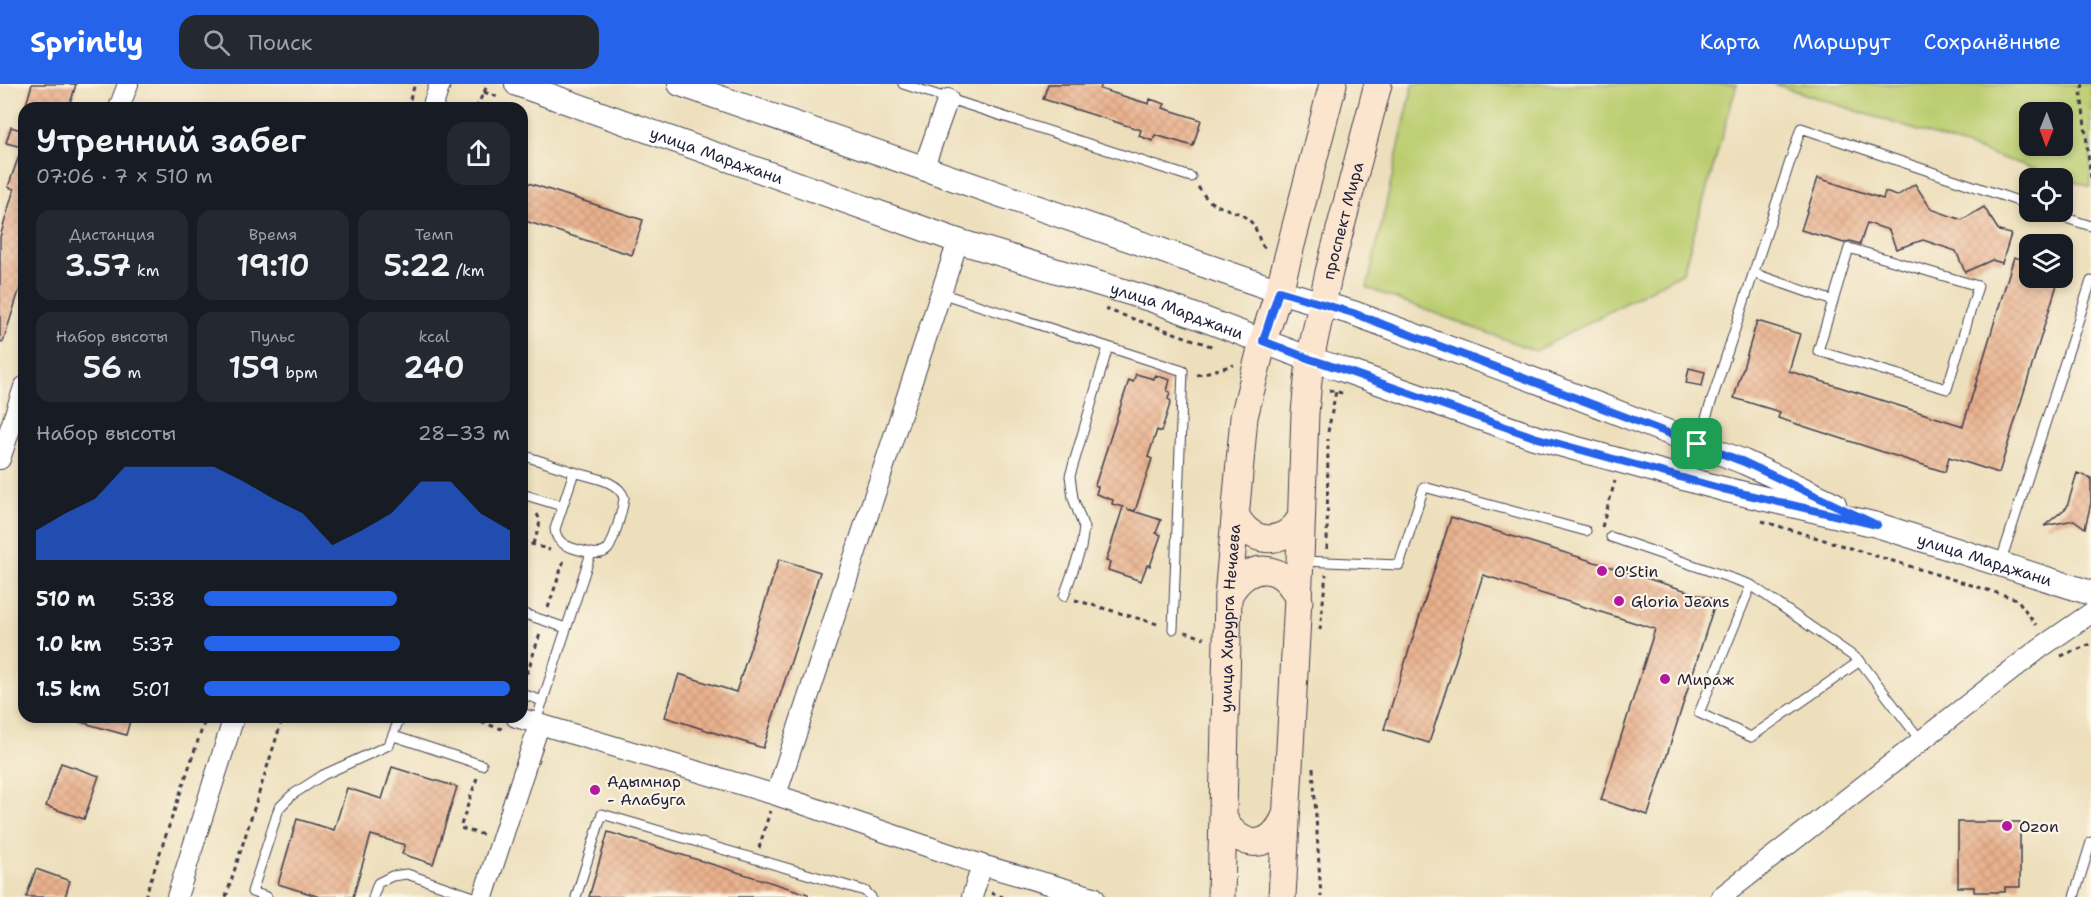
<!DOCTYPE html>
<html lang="ru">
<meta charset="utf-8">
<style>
body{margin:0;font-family:"Shantell Sans",sans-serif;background:#242831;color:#f1f3f6;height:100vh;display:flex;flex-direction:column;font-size:22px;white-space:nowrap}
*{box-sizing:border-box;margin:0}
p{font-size:20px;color:#9ea1a6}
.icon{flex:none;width:33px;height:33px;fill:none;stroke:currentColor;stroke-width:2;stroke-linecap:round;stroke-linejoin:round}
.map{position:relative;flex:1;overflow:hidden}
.panel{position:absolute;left:18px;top:18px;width:510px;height:621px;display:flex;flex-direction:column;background:#171b24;border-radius:18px;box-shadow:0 3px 9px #0003}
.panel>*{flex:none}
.needle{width:39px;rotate:181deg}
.tools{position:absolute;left:2019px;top:18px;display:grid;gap:12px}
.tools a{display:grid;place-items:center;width:54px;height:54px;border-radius:12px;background:#171b24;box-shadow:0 3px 9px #0003;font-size:30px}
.pin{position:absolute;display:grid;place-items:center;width:51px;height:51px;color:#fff;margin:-26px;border-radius:12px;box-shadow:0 3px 9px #0006}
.round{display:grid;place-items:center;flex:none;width:63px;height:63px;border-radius:18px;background:#242831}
.summary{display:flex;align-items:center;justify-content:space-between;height:102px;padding:0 18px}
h1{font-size:33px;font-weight:600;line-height:45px}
.metrics{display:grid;grid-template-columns:repeat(3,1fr);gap:9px;height:102px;padding:6px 18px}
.metrics div{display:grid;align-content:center;border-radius:15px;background:#242831;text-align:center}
.metrics b{font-size:30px;font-weight:600}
.metrics small{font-size:16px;font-weight:400}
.metrics p{font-size:16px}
.chart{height:168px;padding:12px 18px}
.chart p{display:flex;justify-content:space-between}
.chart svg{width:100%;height:108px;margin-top:6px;fill:#2563eb;opacity:.7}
ul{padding:0 18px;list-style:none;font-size:20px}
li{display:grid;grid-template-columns:96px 72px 1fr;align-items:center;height:45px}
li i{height:15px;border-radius:8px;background:#2563eb}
header{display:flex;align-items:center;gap:36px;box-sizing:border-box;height:84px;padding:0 30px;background:#2563eb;color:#fff}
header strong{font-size:28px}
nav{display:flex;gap:33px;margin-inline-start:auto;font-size:21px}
.search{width:420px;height:54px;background:#242831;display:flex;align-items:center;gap:15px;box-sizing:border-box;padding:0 21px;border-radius:18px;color:#9ea1a6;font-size:22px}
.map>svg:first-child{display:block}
.green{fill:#bbcd70;stroke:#6e7856;stroke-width:1.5;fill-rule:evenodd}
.building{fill:url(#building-cross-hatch)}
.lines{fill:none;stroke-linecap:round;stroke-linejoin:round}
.service-casing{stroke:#403e4e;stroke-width:11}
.minor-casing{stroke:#403e4e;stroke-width:22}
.tertiary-casing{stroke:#403e4e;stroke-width:26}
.secondary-casing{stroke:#403e4e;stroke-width:29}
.path{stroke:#403e4e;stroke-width:3;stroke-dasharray:4.5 4.5;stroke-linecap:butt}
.service{stroke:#fff;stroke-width:9}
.minor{stroke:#fff;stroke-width:20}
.tertiary{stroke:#fff;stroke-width:24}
.secondary{stroke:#fbe5cf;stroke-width:27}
.route-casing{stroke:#fff;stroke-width:12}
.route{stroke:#2563eb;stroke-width:8}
.poi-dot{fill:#b5179e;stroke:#fcf5e5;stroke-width:2}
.labels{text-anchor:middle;stroke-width:4.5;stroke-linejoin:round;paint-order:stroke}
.street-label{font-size:16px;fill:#22223b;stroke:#fcf5e5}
.poi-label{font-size:16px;fill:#22223b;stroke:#fcf5e5;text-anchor:start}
</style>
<header>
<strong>Sprintly</strong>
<div class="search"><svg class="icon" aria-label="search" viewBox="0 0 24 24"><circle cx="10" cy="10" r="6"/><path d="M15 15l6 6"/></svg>Поиск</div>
<nav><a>Карта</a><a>Маршрут</a><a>Сохранённые</a></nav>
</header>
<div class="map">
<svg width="2091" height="813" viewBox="0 0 2091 813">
<defs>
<pattern id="building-cross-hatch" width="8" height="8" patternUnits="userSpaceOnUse" patternTransform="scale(1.5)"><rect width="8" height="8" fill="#e9b18d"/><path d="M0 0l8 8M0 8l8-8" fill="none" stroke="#c8987b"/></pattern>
</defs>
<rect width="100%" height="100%" fill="#fcf5e5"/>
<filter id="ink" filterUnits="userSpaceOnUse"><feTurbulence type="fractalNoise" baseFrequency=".0167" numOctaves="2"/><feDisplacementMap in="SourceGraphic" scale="12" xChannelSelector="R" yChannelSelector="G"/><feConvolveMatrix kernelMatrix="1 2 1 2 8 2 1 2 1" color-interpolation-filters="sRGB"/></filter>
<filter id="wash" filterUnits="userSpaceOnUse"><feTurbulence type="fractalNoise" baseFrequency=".008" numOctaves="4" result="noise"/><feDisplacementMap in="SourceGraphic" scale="24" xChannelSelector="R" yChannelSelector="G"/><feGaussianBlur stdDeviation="1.35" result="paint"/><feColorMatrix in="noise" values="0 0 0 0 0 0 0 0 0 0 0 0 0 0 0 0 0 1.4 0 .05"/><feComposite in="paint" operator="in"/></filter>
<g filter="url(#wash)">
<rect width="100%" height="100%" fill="#eddfbc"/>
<path class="green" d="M1413,0H1737L1683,188L1536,267L1367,204Z
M1774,0H2091V103ZM2062,28V62H2030V28Z"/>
<g id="blocks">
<path class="building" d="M32,0H76L69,24H25Z
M1048,0H1102L1100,5L1149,20L1150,15L1165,20L1163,24L1201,36L1193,62L1155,51L1153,57L1139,52L1141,46L1043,15Z
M11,43L24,47V191L3,258L0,257V153L14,105L8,103L22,63L6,59Z
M1818,94L1883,115L1885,108L1897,112L1915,100L1931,125L1962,136L1984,123L1999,147L2011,150L2002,179L1992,176L1965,188L1956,167L1923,156L1896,165L1889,146L1867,139L1860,160L1850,157L1844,159L1801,146Z
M522,97L643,136L632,171L522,136Z
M2014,173L2030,178V194H2059L1999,389L1949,373L1945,388L1778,334L1780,328L1734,314L1757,237L1800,250L1789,287L1963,342Z
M1689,284L1705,288L1702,302L1686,299Z
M1136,290L1154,295L1155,291L1170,296L1167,307L1170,308L1168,315L1171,317L1161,348L1157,346L1148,373L1152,375L1135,427L1127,425L1161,436L1156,449L1161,451L1150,482L1147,481L1141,497L1108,486L1110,478L1106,477L1123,423L1112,420L1113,416L1096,410L1098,403L1095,401L1129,296L1133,298Z
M2077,389L2091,394V419L2085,444L2074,436L2044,442L2067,423Z
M1451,433L1716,516L1648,731L1601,716L1655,545L1483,491L1429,659L1384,645Z
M779,475L820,488L763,664L665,633L679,590L736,608Z
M77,633H131L126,651L77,637Z
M61,679L99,692L84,735L46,722Z
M392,683L457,703L433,780L402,770L405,761L371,751L353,813H320L278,800L297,735L334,746L347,704L382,715Z
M1958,738H2020V803H2005V808H1974V803H1958Z
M608,748L808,810V813H589Z
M36,785L70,797L65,813H26Z"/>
</g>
</g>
<g filter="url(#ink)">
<use href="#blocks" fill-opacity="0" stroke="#403e4e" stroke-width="1.5"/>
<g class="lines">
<defs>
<path id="service" d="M903,0L1191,93
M2047,128L2091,142
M1849,164L1978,202L1947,305L1818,267Z
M1753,189L1833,217
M940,209L1183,287L1173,545
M1698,358L1801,44L2030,121
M522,371L574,388
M522,410L562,422
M1611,453L1751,501L1699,629L1751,653L1860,577L1921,657
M1303,477L1399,481L1424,403L1586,447
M2000,480L2091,197
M1751,501L1860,577
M1064,512L1081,464L1084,444L1073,414L1070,392L1108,263
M522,529L566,544
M522,610L543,617
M535,640L591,469C576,465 556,463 555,445L574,388C589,393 619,396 624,414C623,424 614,457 608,465C604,470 597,470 591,469
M394,652L482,681
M267,813L252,808L279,724L292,711L323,691L389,661L400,633
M373,813L378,799L392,792L407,790L474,813
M576,813L602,730L865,807L871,813
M2074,813L2091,758"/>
<path id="minor" d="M119,24L128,0
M432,24L440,0
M923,85L948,15
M0,375L24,303
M516,633L776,711L982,781L1094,813
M776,711L958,157
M177,813L234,633
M483,813L539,641
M972,813L982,781
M1721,813L2040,564L2091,529"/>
<g id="tertiary">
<path id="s1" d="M517,0L958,157L1153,216L1310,275L1341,285L1534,353L1723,405L1877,441L2091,509"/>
<path d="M680,0L1279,207L1353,229L1542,299L1744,378L1834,420"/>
</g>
<g id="secondary">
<path d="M1236,432C1252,462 1284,462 1301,434"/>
<path d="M1228,513C1246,476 1285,477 1299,517"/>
<path d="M1224,735C1241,767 1271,766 1285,733"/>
<path id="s2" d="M1221,813L1228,513L1244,333L1263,257L1279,207L1333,0"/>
<path id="s3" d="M1282,813L1300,477L1305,329L1310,275L1329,188L1378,0"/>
</g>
</defs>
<use href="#service" class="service-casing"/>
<use href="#minor" class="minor-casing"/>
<use href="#tertiary" class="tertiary-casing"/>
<use href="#secondary" class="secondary-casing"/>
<path class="path" d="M2083,0L2081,8L2091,95
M484,8L501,14
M407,24L415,0
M476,24L488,0
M1198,103C1202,108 1205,114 1211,118C1223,126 1239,126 1250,137C1259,145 1257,159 1267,166
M1105,225L1214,263
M1197,291L1234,281
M1329,306L1346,310
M1328,348L1336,307
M1762,437L2017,515L2036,541
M1602,443L1615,397
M522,457L550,466
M533,460C536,450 544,438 536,429
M1327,465L1328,355
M1075,516L1161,541
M548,524L565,473
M1320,546L1326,490
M1185,548L1204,554
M2061,572L2091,560
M524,598L541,547
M464,633L502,645
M1313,684L1321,813
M477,694L460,744L484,751
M759,764L770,727
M991,809L1003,813
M145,813L206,633
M226,813L283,633"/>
<use href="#service" class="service"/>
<use href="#minor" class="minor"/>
<use href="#tertiary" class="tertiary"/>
<use href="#secondary" class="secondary"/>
</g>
</g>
<g class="lines" filter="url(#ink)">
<defs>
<path id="route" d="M1279,207L1353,229L1744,378L1877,441L1723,405L1534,353L1341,285L1310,275L1263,257Z"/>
</defs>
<use href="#route" class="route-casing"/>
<use href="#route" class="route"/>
</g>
<g class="poi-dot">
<circle cx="1602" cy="487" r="6"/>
<circle cx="1619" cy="517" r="6"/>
<circle cx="1665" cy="595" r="6"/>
<circle cx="595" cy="706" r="6"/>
<circle cx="2007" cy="742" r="6"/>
</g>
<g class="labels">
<g class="street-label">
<text dy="6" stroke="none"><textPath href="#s1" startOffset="212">улица Марджани</textPath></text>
<text dy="6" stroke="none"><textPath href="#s3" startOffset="681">проспект Мира</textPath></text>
<text dy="6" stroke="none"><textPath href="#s1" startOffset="698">улица Марджани</textPath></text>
<text dy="6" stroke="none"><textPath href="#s1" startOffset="1544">улица Марджани</textPath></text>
<text dy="6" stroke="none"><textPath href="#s2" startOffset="279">улица Хирурга Нечаева</textPath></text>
</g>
<g class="poi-label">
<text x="1614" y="493">O'Stin</text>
<text x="1631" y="523">Gloria Jeans</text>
<text x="1677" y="601">Мираж</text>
<text x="607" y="703">Адымнар<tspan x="607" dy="18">- Алабуга</tspan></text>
<text x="2019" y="748">Ozon</text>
</g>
</g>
</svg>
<div class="tools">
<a><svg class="needle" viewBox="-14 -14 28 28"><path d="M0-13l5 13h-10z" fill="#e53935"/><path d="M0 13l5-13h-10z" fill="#9ea1a6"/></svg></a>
<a><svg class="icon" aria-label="locate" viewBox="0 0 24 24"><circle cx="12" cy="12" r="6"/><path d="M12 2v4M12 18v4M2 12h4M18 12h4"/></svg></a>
<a><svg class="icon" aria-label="layers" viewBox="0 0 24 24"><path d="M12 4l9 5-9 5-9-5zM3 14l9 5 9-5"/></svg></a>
</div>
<div class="pin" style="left:1697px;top:360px;background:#1e9e55"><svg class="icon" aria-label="arrive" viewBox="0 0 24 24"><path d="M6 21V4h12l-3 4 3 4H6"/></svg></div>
<section class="panel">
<div class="summary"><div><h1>Утренний забег</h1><p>07:06 · 7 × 510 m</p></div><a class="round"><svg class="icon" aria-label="share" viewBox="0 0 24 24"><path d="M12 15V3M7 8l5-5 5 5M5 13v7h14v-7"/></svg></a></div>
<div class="metrics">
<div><p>Дистанция</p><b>3.57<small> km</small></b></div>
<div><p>Время</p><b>19:10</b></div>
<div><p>Темп</p><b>5:22<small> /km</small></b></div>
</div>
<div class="metrics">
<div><p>Набор высоты</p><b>56<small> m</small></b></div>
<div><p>Пульс</p><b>159<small> bpm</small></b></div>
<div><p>kcal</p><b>240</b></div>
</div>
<div class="chart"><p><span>Набор высоты</span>28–33 m</p>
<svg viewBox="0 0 160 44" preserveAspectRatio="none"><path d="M0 44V32L10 25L20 19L30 6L40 6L50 6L60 6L70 12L80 19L90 25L100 38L110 32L120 25L130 12L140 12L150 25L160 32V44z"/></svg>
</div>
<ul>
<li><b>510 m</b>5:38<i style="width:63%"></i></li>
<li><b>1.0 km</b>5:37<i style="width:64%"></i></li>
<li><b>1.5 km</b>5:01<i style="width:100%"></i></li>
</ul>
</section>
</div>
